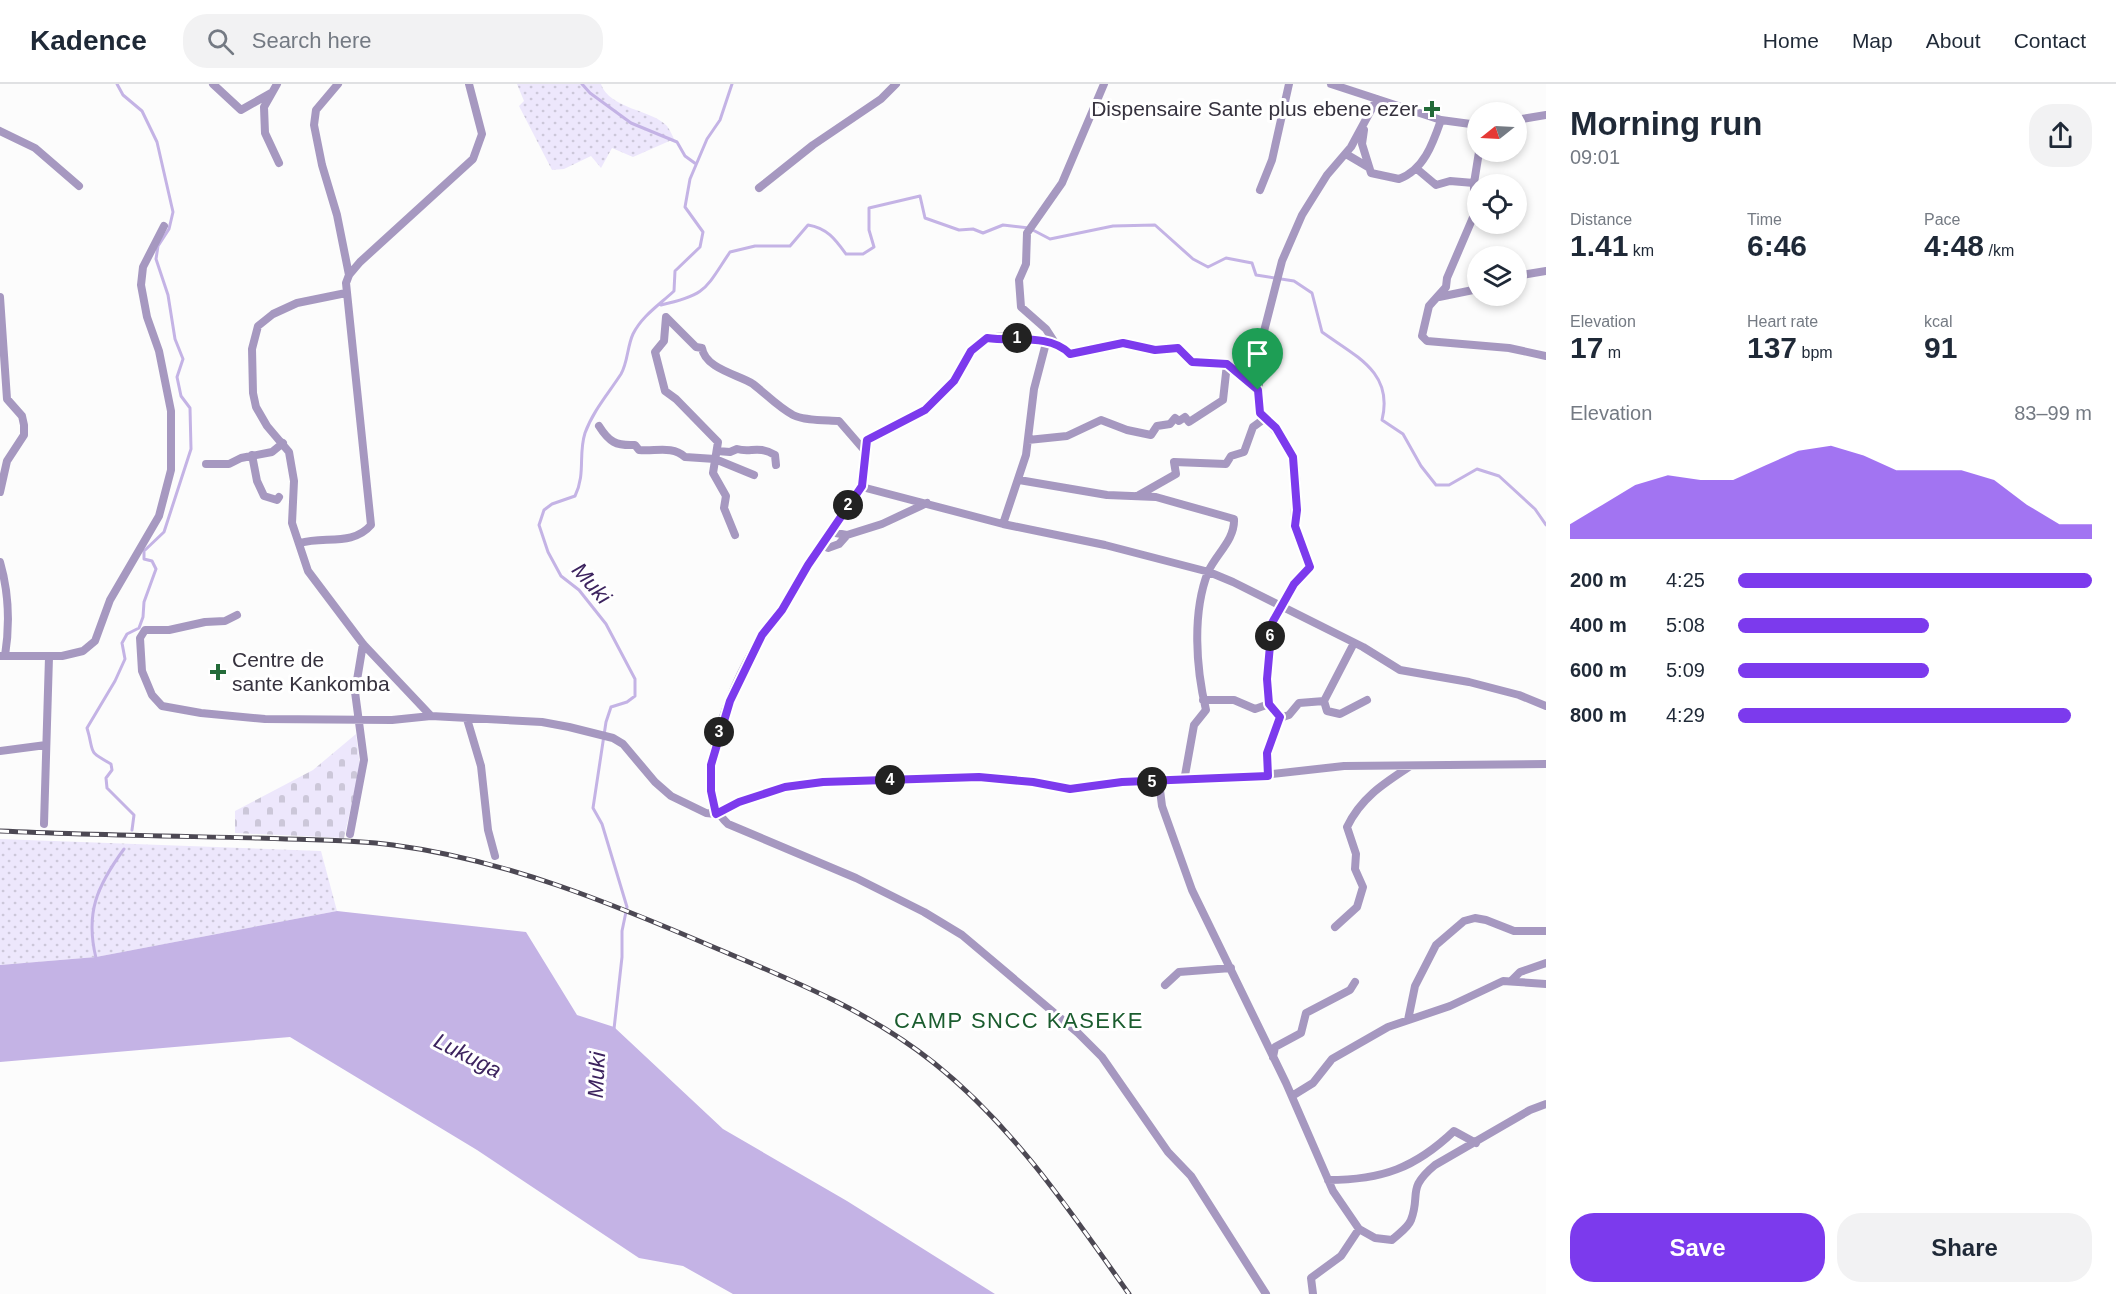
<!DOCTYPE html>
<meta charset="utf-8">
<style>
body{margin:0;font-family:Arial,sans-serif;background:#f2f2f3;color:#1f2937;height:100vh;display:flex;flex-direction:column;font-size:22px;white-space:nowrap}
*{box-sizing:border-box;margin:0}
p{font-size:20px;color:#747a83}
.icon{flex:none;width:33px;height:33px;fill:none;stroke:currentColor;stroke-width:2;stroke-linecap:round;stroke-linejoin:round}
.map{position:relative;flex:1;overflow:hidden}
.side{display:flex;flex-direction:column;background:#fff;width:570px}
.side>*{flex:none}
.needle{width:39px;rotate:252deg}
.tools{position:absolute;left:1467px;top:18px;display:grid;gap:12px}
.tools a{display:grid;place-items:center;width:60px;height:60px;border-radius:50%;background:#fff;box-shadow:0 3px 9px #0003;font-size:30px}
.pin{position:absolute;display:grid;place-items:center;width:51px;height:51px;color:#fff;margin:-62px -26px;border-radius:50% 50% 50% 0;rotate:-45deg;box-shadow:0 0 6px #0007}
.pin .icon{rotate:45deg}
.km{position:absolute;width:30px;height:30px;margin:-15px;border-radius:50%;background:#222;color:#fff;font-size:16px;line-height:30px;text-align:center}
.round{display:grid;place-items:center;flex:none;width:63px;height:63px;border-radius:24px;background:#f2f2f3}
.summary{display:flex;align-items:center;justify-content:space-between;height:102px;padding:0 24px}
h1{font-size:33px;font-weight:800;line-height:45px}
.stats{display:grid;grid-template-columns:repeat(3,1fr);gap:9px;height:102px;padding:6px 24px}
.stats div{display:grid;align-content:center}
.stats b{font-size:30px;font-weight:800}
.stats small{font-size:16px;font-weight:400}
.stats p{font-size:16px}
.chart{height:168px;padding:12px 24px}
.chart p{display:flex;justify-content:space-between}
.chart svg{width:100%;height:108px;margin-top:6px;fill:#7c3aed;opacity:.7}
.action{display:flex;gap:12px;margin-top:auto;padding:12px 24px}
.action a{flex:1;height:69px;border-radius:24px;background:#7c3aed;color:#fff;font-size:24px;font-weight:800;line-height:69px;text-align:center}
.action a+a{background:#f2f2f3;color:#1f2937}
ul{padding:0 24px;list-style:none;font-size:20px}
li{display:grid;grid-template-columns:96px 72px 1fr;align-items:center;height:45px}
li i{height:15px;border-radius:8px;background:#7c3aed}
header{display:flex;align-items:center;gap:36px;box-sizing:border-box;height:84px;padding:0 30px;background:#fff;border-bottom:2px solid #e0e1e3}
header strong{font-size:28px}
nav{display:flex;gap:33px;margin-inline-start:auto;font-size:21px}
.search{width:420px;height:54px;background:#f2f2f3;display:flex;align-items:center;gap:15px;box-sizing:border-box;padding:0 21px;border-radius:24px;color:#747a83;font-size:22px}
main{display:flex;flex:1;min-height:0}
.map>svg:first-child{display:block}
.grass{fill:url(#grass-dots)}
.cemetery{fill:url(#cemetery-stones)}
.water{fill:#c4b3e5}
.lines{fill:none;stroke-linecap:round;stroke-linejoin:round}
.stream{stroke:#c4b3e5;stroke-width:3}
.minor{stroke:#a698c0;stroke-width:8}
.rail-casing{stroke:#4c4853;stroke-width:5}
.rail{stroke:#fff;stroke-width:3;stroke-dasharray:9;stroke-linecap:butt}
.route-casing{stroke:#fff;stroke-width:12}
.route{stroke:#7c3aed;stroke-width:8}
.poi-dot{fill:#236b39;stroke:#fff;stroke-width:2}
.labels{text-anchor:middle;stroke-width:6;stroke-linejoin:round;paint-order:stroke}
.poi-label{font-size:21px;fill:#36323e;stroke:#fff;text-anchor:end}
.water-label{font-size:22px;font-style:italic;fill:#3c235e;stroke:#fff}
.neighbourhood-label{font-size:22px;letter-spacing:1.5px;fill:#1b5d2f;stroke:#fff}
</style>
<header>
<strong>Kadence</strong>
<div class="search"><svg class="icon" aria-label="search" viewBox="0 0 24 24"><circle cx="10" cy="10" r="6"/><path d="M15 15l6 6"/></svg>Search here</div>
<nav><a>Home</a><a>Map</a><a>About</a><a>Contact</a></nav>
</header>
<main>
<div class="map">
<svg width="1546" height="1210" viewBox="0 0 1546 1210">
<defs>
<pattern id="grass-dots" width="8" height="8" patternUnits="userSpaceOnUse" patternTransform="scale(1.5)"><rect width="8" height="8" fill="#ede7fc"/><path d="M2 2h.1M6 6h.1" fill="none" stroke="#ccc7d9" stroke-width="1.8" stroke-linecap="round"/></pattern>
<pattern id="cemetery-stones" width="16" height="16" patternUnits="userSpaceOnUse" patternTransform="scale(1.5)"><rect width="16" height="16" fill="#ede7fc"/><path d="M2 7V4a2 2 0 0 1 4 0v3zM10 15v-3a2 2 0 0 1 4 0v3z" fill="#ccc7d9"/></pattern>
</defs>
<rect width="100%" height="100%" fill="#fcfcfc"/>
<path class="grass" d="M517,0H601C609,25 653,26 667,42C670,46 672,51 674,55L633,73L612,64L601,84L591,72L564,85L552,86L519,22L524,17Z
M0,755L321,767L337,827L96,873L0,881Z"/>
<path class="cemetery" d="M356,650L360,682L344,754L235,749V727L313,686Z"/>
<path class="water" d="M337,827L526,848L577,931L614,943L723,1045L847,1117L995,1210H733L683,1182L639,1174L477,1066L290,953L0,978V881L96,873Z"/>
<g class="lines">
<path class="stream" d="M117,0L123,11L142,27L157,58L173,128L169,145L158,162L156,175L168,211L175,255L183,275L177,293L181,312L190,324L191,365L164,448L144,467V475L152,477L156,485L144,518L143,533L139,544L127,550L122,559L125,575L115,597L87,644C95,670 86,666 111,680L112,686L106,694L107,704L134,731L132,746
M582,0L590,9L631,39L677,58L685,72L696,80
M661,221C707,211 705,205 730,168L755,162H790L808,141C827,144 835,155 846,170H863L874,163L869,146V124L920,112L925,134L959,146L973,145L983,149L1003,141L1029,144L1050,155L1113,142L1155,141L1193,175L1208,183L1226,174L1252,179L1256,191L1294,197L1312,209L1322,248C1355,272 1394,288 1382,336L1403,350L1421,382L1436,401H1449L1477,385L1499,392L1535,425L1546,441
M96,874C85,829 97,802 124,765
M614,945L622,873V847L627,823L602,740L593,724L606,638L611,623L627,618L635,612V595L606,540L579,506L561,492L548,468L539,441L544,426L552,420L575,412C586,389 578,371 585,349C593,327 608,310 621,290C628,278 627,263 633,250C642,232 659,221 674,207L675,187L700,163L703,148L685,123L690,95L707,55L720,36L732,0"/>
<path class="minor" d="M213,0L241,26L271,9
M277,0L264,23L265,49L279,79
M338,0L316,26L314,41L322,81L337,131L349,191
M1331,0L1441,36L1478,41
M1516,36L1546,31
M1364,46L1362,60L1371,89L1399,95C1424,86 1433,59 1441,36
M0,47L35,64L79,102
M1479,68L1474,99V131L1447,194L1446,203L1429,222L1422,252L1427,257L1509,264L1546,272
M1346,70L1368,83
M1417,85L1436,101L1450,97L1474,99
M759,104L813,61L881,15L896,0
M1260,106L1272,76L1289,0
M1516,192L1546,187
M346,209L297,219L273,230L258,242L252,265L253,309L256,323L267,342L289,368L294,397L292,439L308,487L363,560L431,632
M0,213L7,315L22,332L24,341V351L7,377L0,408
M1439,213L1478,205
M1057,262L1046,245L1021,223L1019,196L1026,180L1027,149L1062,99L1104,0
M1258,306L1227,280L1192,278L1178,264L1155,266L1123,259L1070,270C1055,255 1003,249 984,255L971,267L954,297L925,326L867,356C864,369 865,393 862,402C860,408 836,439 831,447C814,473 798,498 783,525C777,536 766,544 760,554C735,596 684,701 728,740L856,794L924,828L962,851L1078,949L1102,973L1168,1068L1191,1092L1266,1210
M599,342C609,358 616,362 635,361L639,366C654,368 672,361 685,373L715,375L754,391
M1028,356L1067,352L1101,336L1127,346L1151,351L1157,342L1170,340L1175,334L1179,337L1185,333L1189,338L1223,316L1227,280
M717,367L730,368L737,365C751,369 758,361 775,371L776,381
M252,371L257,397L264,412L277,416L279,413
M206,380H229L241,374L272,368L283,359
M1019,396L1107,411L1156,413L1234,435C1235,456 1216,470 1208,488C1192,529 1196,584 1206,626L1194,641L1184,697
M862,403L1003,440L1105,461L1209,488L1233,498L1363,563L1400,586L1469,598L1519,611L1546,622
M1139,411L1176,390L1174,378L1226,380L1231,372L1244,368L1253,343L1264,335
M1003,440L1026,371L1034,305L1046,259
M735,451L724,424L726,412L713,389L718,358L676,315L665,307L655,268L664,257L666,233L696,263L702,264C705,285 740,291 753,300C766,310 778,323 793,331C805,337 826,336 839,337L865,367
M847,451L882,440L927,419
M300,459C325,452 353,462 371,441L346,199L349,191L360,178L473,75L482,50L469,0
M822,461L828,464L839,460L847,451L830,448
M0,478C9,509 10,540 5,572
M237,531L225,537L205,538L169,546H145L140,554L142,587L152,611L162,622L201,629L265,635L392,636L431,632L542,638L569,643L613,654L623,660L655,698L671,712L706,729L716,730L739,718L785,703L823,698L979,693L1033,698L1070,705L1122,698L1245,693L1344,682L1546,680
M1354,559L1324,617L1327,627L1340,630L1367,616
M0,572H62L83,567L95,557L110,516L159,432L171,386V327L159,267L147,233L141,201L143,183L164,142
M1203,616H1234L1255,625L1269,620
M1280,634L1289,631L1299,619L1324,617
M467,635L481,682L488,746L495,772
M0,667L46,661
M1268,691L1267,669L1280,634L1269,620L1267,595L1272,539L1294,500L1310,482C1307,469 1296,457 1295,443C1293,421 1300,396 1293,374C1285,350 1264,341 1258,320L1261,259L1282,177L1302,131L1327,91L1351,63L1377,15
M1159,698L1162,722L1192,806L1286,999L1333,1107L1359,1145L1375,1154L1392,1156C1398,1150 1408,1144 1411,1136C1421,1110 1406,1105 1435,1081L1530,1026L1546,1020
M44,740L49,573
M350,750L364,676L355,608L363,560
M1335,843L1357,823L1363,803L1355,785L1356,770L1347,743C1361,714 1383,700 1409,683
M1512,896L1520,888L1546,879
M1165,901L1179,888L1231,884
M1408,936L1415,902L1436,861L1464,837L1475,834L1486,836L1514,847H1546
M1273,973L1275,963L1301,949L1306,929L1350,906L1355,898
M1292,1012L1313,999L1332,975L1388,943L1450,922L1503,897L1546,900
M1328,1096C1382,1096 1415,1084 1454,1047L1476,1059
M1313,1210L1311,1194L1341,1172L1359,1145"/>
<defs>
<path id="rail" d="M0,747C86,751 172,752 258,754C303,756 349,755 393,761C507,776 613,820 718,865C794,897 869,927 934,979C1013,1042 1071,1128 1129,1210"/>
</defs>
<use href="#rail" class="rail-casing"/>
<use href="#rail" class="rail"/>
</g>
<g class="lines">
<defs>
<path id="route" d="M987,254C1013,258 1050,249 1070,270L1123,259L1155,266L1178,264L1192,278L1227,280L1258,306L1260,329L1276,344L1293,373L1297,426L1295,442L1310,483L1294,500L1272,539L1267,595L1269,620L1280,633L1267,669L1268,692L1122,698L1070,705L1033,698L979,693L823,698L785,703L739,718L716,730L711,707V681L730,617L762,551L782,526L808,481L862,402L867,356L925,326L954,297L971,267Z"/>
</defs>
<use href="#route" class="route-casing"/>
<use href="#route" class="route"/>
</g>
<g class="poi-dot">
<path d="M1429 16h6v6h6v6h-6v6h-6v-6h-6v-6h6z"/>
<path d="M215 579h6v6h6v6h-6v6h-6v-6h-6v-6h6z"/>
</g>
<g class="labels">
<g class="poi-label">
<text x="1418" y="32">Dispensaire Sante plus ebene ezer</text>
<text x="232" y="583" text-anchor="start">Centre de<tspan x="232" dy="24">sante Kankomba</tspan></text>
</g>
<g class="water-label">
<text transform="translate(592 499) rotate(49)" y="8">Muki</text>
<text transform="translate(468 971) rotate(27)" y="8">Lukuga</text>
<text transform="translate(596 991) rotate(-87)" y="8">Muki</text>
</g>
<g class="neighbourhood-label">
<text x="1019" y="944">CAMP SNCC KASEKE</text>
</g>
</g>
</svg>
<div class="tools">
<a><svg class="needle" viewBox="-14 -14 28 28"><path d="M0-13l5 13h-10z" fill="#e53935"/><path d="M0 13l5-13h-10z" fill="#747a83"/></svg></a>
<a><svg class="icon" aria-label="locate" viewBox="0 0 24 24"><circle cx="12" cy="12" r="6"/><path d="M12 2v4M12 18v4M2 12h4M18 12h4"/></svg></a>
<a><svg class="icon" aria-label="layers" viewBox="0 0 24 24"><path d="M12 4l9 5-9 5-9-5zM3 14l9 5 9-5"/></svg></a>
</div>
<div class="pin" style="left:1258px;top:306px;background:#1e9e55"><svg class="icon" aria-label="arrive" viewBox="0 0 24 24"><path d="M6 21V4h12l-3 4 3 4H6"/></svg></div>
<b class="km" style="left:1017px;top:254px">1</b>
<b class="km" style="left:848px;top:421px">2</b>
<b class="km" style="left:719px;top:648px">3</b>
<b class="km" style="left:890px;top:696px">4</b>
<b class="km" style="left:1152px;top:698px">5</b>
<b class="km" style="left:1270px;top:552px">6</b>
</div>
<section class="side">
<div class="summary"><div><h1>Morning run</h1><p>09:01</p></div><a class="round"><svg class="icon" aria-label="share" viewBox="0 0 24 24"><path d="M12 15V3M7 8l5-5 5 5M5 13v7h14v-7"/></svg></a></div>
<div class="stats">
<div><p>Distance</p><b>1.41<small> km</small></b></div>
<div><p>Time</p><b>6:46</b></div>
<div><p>Pace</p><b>4:48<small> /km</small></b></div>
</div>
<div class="stats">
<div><p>Elevation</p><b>17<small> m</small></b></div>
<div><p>Heart rate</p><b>137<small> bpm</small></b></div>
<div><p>kcal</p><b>91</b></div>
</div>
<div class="chart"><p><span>Elevation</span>83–99 m</p>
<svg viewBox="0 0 160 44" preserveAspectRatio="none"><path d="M0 44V38L10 30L20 22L30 18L40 20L50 20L60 14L70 8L80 6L90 10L100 16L110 16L120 16L130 20L140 30L150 38L160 38V44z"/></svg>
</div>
<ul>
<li><b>200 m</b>4:25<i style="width:100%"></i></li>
<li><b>400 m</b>5:08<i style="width:54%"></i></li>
<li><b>600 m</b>5:09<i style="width:54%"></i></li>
<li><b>800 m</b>4:29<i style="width:94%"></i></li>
</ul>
<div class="action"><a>Save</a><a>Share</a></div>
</section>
</main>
